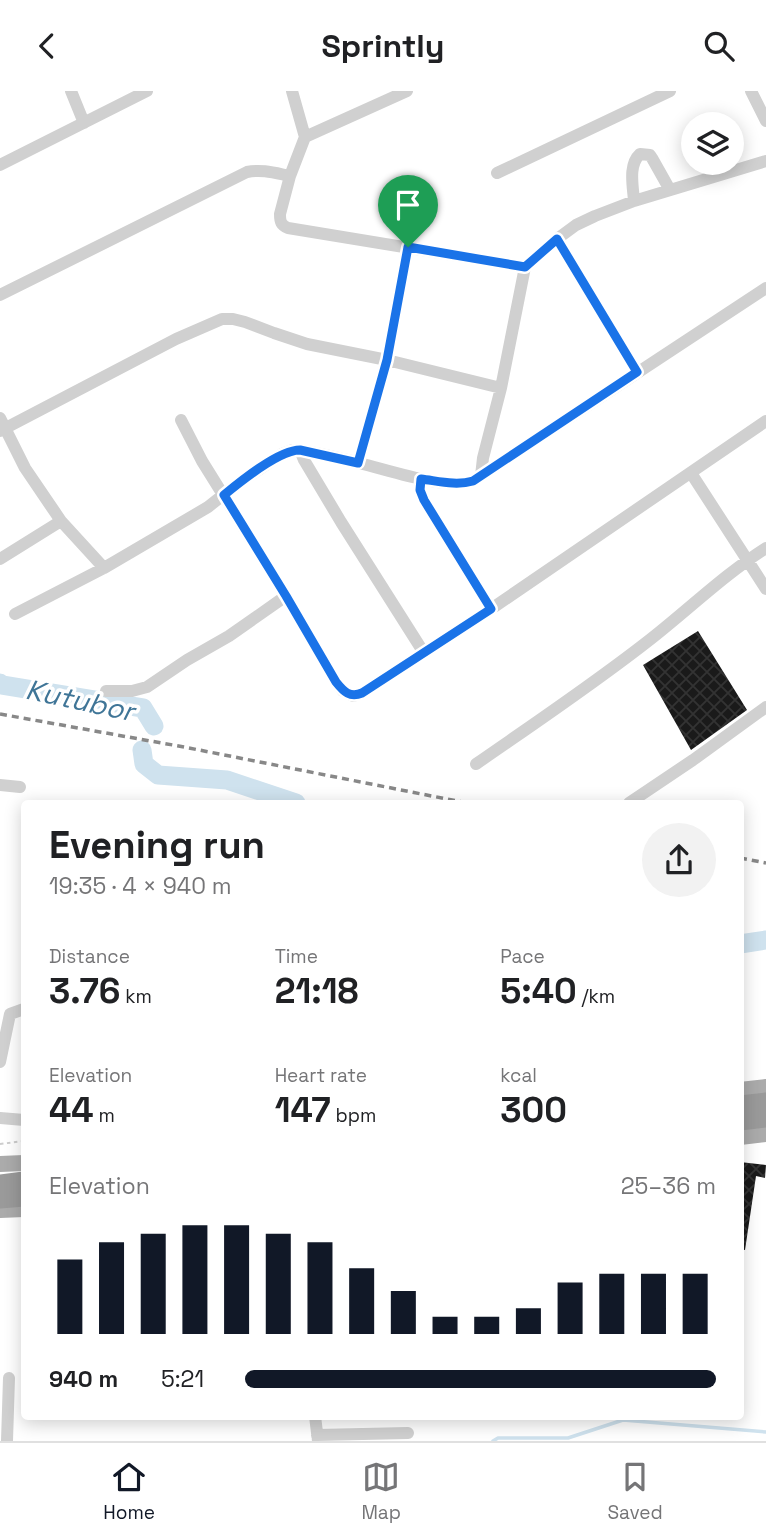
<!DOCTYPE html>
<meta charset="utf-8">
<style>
body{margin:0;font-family:"Space Grotesk",sans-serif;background:#f2f2f2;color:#202124;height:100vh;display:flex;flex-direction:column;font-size:26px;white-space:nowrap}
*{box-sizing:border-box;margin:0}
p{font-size:23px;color:#757577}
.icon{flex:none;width:38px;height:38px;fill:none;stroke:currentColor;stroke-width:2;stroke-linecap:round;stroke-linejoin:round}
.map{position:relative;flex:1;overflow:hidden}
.panel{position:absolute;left:21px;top:709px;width:723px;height:620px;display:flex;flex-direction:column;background:#fff;border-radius:7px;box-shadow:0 4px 18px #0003}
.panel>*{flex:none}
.buttons{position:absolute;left:681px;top:21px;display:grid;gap:14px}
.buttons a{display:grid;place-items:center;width:63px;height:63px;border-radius:50%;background:#fff;box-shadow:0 4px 18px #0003;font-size:35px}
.pin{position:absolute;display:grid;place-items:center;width:60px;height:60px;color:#fff;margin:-72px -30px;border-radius:50% 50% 50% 0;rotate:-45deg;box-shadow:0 0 7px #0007}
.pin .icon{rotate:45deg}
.round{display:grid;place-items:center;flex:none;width:74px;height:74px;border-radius:37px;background:#f2f2f2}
.head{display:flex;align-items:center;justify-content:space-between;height:119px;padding:0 28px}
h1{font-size:38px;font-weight:700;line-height:52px}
.metrics{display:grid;grid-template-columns:repeat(3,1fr);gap:10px;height:119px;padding:7px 28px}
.metrics div{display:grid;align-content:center}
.metrics b{font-size:35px;font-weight:700}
.metrics small{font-size:19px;font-weight:400}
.metrics p{font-size:19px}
.chart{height:196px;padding:14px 28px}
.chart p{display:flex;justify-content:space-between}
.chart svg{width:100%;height:126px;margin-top:7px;stroke:#111827;stroke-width:6}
ul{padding:0 28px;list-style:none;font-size:23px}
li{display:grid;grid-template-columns:112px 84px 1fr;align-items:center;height:52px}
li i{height:18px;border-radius:9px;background:#111827}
header{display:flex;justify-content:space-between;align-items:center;height:91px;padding:0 28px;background:#fff;font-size:32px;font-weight:700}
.menu{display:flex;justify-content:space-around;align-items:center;height:98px;border-top:2px solid #e0e0e0;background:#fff;font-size:19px;color:#757577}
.menu a{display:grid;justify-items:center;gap:4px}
.menu .active{color:#111827}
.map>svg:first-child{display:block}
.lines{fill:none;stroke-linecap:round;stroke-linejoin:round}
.stream{stroke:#cfe2ee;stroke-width:3.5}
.river{stroke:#cfe2ee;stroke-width:19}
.building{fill:url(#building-cross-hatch)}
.path{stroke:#cdcdcd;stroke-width:2;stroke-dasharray:3.5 3.5;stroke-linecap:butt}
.minor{stroke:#d0d0d0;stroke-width:12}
.major{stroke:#ababab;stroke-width:16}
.highway{stroke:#9a9a9a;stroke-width:19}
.rail{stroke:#888;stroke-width:3.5;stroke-dasharray:7 5;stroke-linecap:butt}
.route-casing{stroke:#fff;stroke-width:14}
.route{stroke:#1a73e8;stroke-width:9}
.labels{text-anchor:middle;stroke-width:7;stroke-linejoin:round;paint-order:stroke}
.water-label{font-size:28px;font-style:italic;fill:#3f7597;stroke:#fff}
</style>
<header><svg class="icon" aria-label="back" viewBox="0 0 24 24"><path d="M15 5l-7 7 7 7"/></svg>Sprintly<svg class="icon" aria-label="search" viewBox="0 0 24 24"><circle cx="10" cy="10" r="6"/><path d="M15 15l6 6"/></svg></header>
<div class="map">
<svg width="766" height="1350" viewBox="0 0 766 1350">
<defs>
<pattern id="building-cross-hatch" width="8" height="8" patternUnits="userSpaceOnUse" patternTransform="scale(1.75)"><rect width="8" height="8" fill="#1a1a1a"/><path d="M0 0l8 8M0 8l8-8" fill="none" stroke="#333"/></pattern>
</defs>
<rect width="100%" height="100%" fill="#fff"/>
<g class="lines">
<path class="stream" d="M493,1350L498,1347H568L623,1329L766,1341"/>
<path class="river" d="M0,592L2,594L143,617L154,635
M142,659L144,673L158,684L227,689L296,712
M740,853L766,849"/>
</g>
<path class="building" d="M698,540L747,619L691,659L643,574Z
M740,1071L766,1074L765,1087L756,1085L745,1159H740Z"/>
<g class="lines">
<path class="path" d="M0,1053L24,1050"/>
<path class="minor" d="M71,0L84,32
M292,0L305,46L290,85L280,123C280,131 281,134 288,137L525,176
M751,0L766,30
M305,46L407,0
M0,74L147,0
M497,82L670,0
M634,110C633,95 628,74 640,63L650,64L652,67L670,99
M557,148L637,281
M0,204L247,81C262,78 275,82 290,85
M0,327L25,377L61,430L104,477
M181,329L202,370L286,505L336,591L343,600L353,605L362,602L491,518L766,330
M0,340L176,248L222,228H233L245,231L274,242L307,253L387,269L501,297
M300,359L304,369L341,431L424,562
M358,372L387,269L408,156
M691,382L766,498
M481,385L483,367L501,297L525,176L557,148L576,134L595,125L634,110L766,70
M421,388L420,399L424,409L491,518
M0,468L61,430
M15,523L104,477L208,416L237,393L282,363L293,359H300C320,363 340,367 359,372C389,379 444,399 473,390L766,197
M106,600H132L147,596L187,569L229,545L286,505
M476,673C535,632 595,592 652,547C690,517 725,483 766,457
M0,694L20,696
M629,712L693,669L766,616
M0,971L10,923L24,918
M0,1027L24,1029
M315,1325L318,1350
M317,1344L408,1342
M7,1350L9,1287"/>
<path class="major" d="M740,999L766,996
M740,1046L766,1043
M0,1073L24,1072
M0,1119L24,1118"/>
<path class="highway" d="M740,1014L766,1011
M740,1030L766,1027
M0,1093L24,1090
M0,1108L24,1106"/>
<path class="rail" d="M0,623L184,656L467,712
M740,767L766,772"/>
</g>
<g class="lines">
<defs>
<path id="route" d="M557,148L637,281L473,390C456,395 438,390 421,388L420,399L424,409L491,518L362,602C350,607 344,601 336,591L286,505L224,404C241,390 279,359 300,359L358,372L387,269L408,156L525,176Z"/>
</defs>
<use href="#route" class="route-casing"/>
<use href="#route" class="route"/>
</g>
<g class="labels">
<g class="water-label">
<text transform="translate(80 609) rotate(12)" y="10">Kutubor</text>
</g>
</g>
</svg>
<div class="buttons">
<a><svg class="icon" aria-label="layers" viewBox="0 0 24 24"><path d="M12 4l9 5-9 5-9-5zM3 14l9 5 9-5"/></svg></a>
</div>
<div class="pin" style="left:408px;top:156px;background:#1e9e55"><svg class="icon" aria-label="arrive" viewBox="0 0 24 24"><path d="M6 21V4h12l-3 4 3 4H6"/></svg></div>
<section class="panel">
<div class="head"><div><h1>Evening run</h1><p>19:35 · 4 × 940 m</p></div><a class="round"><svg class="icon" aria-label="share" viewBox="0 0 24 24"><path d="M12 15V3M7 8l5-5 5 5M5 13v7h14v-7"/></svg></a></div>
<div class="metrics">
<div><p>Distance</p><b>3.76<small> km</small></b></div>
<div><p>Time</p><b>21:18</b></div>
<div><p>Pace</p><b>5:40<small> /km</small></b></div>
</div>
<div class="metrics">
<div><p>Elevation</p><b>44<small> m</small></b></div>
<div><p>Heart rate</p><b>147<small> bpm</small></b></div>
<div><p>kcal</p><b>300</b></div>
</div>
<div class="chart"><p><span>Elevation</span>25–36 m</p>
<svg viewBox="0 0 160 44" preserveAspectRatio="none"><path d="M5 44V18M15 44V12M25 44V9M35 44V6M45 44V6M55 44V9M65 44V12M75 44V21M85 44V29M95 44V38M105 44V38M115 44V35M125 44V26M135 44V23M145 44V23M155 44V23"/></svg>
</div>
<ul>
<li><b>940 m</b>5:21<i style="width:100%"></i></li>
</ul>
</section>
</div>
<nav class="menu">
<a class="active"><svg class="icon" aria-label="home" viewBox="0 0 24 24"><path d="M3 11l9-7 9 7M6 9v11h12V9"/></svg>Home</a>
<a><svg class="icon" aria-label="map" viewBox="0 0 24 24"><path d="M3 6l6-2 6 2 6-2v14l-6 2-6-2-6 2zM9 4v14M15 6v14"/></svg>Map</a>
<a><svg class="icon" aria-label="saved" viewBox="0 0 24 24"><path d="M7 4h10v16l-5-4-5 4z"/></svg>Saved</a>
</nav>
